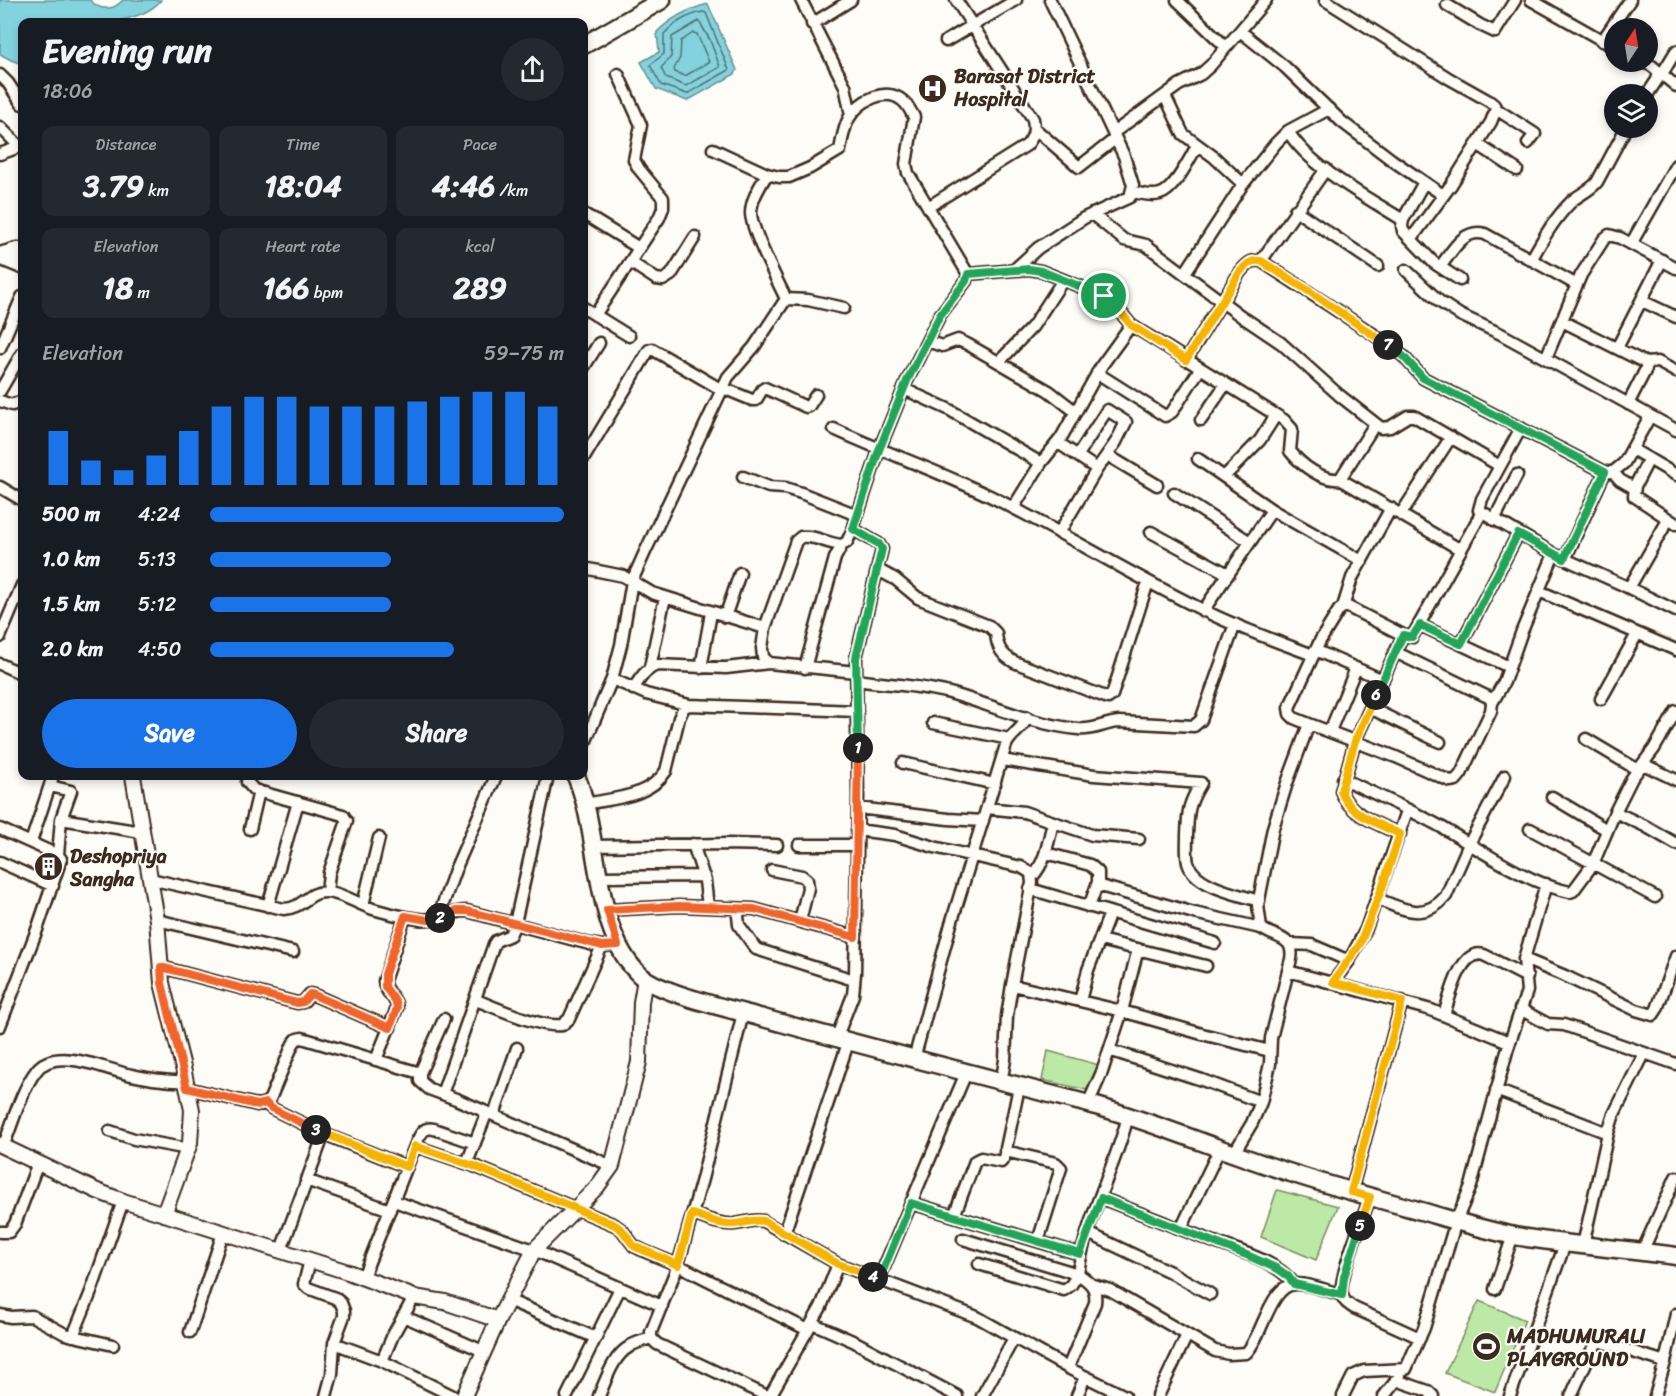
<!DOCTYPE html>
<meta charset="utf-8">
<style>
body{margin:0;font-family:Sriracha,sans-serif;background:#242831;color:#f1f3f6;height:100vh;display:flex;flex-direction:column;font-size:22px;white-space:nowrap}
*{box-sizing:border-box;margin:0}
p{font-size:20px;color:#9ea1a6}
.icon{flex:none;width:33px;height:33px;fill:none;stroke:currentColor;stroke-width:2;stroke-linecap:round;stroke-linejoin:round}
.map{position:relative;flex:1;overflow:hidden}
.drawer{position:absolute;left:18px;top:18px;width:570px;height:762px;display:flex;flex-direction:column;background:#171b24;border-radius:12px;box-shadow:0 3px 9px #0003}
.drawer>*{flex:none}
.needle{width:39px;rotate:12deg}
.tools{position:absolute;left:1604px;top:18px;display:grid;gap:12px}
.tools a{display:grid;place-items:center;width:54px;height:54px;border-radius:50%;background:#171b24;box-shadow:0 3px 9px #0003;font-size:30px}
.pin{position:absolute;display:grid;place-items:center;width:51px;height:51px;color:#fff;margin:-26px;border:3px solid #fff;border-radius:50%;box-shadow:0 2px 6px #0007}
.km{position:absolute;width:30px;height:30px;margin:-15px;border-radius:50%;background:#222;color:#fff;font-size:16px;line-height:30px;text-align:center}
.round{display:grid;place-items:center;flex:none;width:63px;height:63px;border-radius:32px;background:#242831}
.summary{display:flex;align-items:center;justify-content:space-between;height:102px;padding:0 24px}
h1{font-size:33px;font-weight:700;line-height:45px}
.metrics{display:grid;grid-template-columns:repeat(3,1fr);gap:9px;height:102px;padding:6px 24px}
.metrics div{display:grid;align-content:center;border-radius:12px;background:#242831;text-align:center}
.metrics b{font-size:30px;font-weight:700}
.metrics small{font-size:16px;font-weight:400}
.metrics p{font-size:16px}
.chart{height:168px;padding:12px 24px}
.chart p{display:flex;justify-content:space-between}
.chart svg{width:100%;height:108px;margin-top:6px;stroke:#1a73e8;stroke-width:6}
.action{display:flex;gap:12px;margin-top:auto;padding:12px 24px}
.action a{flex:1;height:69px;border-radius:36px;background:#1a73e8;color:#fff;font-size:24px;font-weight:700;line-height:69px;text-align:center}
.action a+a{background:#242831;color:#f1f3f6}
ul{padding:0 24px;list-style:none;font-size:20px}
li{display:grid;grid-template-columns:96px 72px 1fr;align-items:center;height:45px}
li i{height:15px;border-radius:8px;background:#1a73e8}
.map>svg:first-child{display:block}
.green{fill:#bde9a6;stroke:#7c8a62;stroke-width:1.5}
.water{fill:#83d3df;stroke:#668f92;stroke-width:1.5}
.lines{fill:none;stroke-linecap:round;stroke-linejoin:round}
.shore{stroke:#586e6b;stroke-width:1.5}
.minor-casing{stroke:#3b2a1e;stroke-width:15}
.tertiary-casing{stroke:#3b2a1e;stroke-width:18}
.primary-casing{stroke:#3b2a1e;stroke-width:21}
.trunk-casing{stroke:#3b2a1e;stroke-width:21}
.minor{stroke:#fdfcf7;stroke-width:10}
.tertiary{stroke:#fdfcf7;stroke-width:14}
.primary{stroke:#fdfcf7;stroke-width:16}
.trunk{stroke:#fdfcf7;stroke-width:16}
.split-1-casing{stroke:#fff;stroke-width:12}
.split-2-casing{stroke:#fff;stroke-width:12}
.split-3-casing{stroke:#fff;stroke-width:12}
.split-4-casing{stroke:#fff;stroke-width:12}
.split-5-casing{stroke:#fff;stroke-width:12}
.split-6-casing{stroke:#fff;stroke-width:12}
.split-7-casing{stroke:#fff;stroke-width:12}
.split-8-casing{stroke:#fff;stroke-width:12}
.split-1{stroke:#22a559;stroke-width:8}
.split-2{stroke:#f0652b;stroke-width:8}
.split-3{stroke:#f0652b;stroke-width:8}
.split-4{stroke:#f5b400;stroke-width:8}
.split-5{stroke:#22a559;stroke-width:8}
.split-6{stroke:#f5b400;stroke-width:8}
.split-7{stroke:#22a559;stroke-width:8}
.split-8{stroke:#f5b400;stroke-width:8}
.labels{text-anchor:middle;stroke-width:4.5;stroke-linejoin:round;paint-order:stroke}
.poi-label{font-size:20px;font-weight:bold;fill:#3b2a1e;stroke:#fdfcf7;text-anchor:start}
</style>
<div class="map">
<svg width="1676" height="1396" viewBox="0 0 1676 1396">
<rect width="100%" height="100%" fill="#fdfcf7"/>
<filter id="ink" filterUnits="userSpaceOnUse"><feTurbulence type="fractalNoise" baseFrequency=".0167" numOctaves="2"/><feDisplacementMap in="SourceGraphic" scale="12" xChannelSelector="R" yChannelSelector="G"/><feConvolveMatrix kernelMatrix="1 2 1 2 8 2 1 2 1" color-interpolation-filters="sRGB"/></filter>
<g filter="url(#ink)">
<path class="green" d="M1048,1051L1099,1065L1092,1091L1042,1080Z
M1277,1190L1338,1206L1316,1260L1261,1237Z
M1479,1301L1525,1320L1495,1392L1445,1373Z"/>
<path class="water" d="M0,0H90C100,11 113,11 123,0H161C150,14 128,19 112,22H22V64L11,60L0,54Z
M708,4L737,70L735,74L687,101L656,89L641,62L659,52L657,32C672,17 688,9 708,4Z"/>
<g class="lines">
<path class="shore" d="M703,12L706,13L729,70L687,94L661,85L650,65L664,54V34C674,23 688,15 703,12Z
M699,21L710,40L720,67L686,86L666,78L661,68L671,57L672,37Z
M693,33L697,34L709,62L685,76L675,72L674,69L680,58L681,41Z"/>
<defs>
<path id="minor" d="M801,0L845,86L851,115
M1177,0L1226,47
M1325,0L1450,79L1489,101L1494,105L1496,109L1491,122L1451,185L1412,238
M1531,0L1614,47
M1447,5L1480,25L1495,32L1515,0
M812,24L851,0
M1240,31L1285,67L1342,122L1392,160L1443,195
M946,41L1016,0
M1602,41L1630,0
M1643,62L1652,66L1659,72L1657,80L1647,95
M1659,72L1676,86
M1662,74L1676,51
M0,75L8,83L22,104
M1165,96L1183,134L1214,157L1243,184
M1496,109L1535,134L1528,143
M0,127L20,147
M1034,128L1079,167L1115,139L1113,133L1179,85L1201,74L1211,65L1266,0
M1288,131C1309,167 1368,198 1403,220
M1477,144L1517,170
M713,149L767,174L779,177H789L810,168L840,150C842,139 844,127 849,118C859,101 886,86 903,101C908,105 911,112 914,117L906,164L908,173L968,274L966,281L940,315L907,381L879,450L853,529L879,544L882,549L856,658L858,796L855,973L853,995L836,1039
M0,154L22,146
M767,174C761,185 751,199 751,213C751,230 778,282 786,299L808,300L844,308
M1424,182L1403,220L1402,226L1403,231L1434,263L1460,280
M1132,192C1140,193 1151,197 1160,194C1175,190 1189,159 1197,146
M928,207L1027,145C1034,136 1035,130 1033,119L956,0
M1295,210L1378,266
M584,214L639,248
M1092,214L1124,240L1146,245L1241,316L1281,343L1339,395L1381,428L1390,427L1408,416H1414L1500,466
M1631,244L1676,165
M1531,260C1543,239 1554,219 1571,202C1579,194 1590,191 1597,182L1626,128
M1261,261L1326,169
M630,262L656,279L663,280L671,275L695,237
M1440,267C1452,252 1463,228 1485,234L1577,285
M1016,268L1038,248L1084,218L1130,197L1133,185L1124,156L1050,0
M1406,270L1440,302L1460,315L1501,334L1676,430
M1185,273L1243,184L1276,143L1288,131L1329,109
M968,274L1029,269L1041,271L1104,296L1112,302L1131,325L1284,420L1292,429L1290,451C1301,465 1322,481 1340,479L1375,424
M1642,301L1676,317
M584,308L629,336
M595,315L659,218L663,208V198L639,169L634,160L641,125L618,74
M1562,321L1646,363V369L1628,404
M927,341L942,346L958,340L967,344L1049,391L1076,412
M0,348L22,297
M1617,348L1662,260
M1546,358L1581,275L1604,239L1609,235L1620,238L1676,268
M1186,360L1240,272C1247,264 1250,260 1261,261L1373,334L1403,356L1423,378L1605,472H1613L1624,463L1650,416
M999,362L1033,326L1063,280
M1646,363L1658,362L1676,372
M584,367L599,343
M1097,373L1165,416L1172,412L1200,369
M723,388L752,400H756L762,390L765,388L806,407L809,406L816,395
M904,389L948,409L1041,463
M0,391L22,353
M0,401L12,405L22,401
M1201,420L1225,385
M1521,428L1482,499L1479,510L1554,554L1623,585L1676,611
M834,429C888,454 944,473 998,500C1067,535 1133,576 1203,610C1238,628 1276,641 1313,655
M1632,449L1676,475
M1078,455L1107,410L1126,422L1116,442L1097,469
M1107,455L1157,485
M584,458L649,350L652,349L722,390
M1198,459L1272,510L1362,561
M1649,459L1635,486L1634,496L1676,524
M1613,472L1620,480L1634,488
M743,477L769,487L785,488L801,493L857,515
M1224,477L1260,440L1276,415
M1340,479L1461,550
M0,487L22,500
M1174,493L1250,542
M1013,508L1041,463L1061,438
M1401,514L1451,437
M1494,520L1517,475
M1151,532L1228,574
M1059,533L1097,469L1060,444L1061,438L1102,365L1131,325
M1565,559L1605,472
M584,568L623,576L652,593L765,628L796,541L801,537C816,535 827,544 842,545L847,542L853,529
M878,570L895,579L918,598L989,626L996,633C997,648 1002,655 1014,662L1108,698L1112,695L1148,582
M1629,588L1668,520
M1539,591L1676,650
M1343,607L1352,578L1391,508
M1203,611L1272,510
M725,617L740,573
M1420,625L1509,667
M765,628L762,648L763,657L769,663L856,672
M0,637L22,585
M1461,644L1518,534
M1315,650L1383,680
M0,664L22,674
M650,667L665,597
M701,668L711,613
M805,668L835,558L842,545
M612,679L646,694L689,705
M857,680C888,685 923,685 953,694C994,706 1035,725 1078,729C1093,731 1104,723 1119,722L1194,726L1201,720L1235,624
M633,689C640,679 645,669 657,665L726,668L769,663
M1601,699L1637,634
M1492,703L1504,682L1522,631L1554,554
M1370,708L1440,742
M1676,711L1654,749L1632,778L1615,812L1645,826L1676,844
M933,723L1009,739
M1309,724L1294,718L1290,714L1289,708L1320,641L1339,610L1343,607H1348L1403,635L1412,637L1482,512
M1330,731L1356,668
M1586,739L1638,770
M584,745L612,679L621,645L632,581L645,552L728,377L754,347L786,299
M1002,760L1094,775L1201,783C1188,805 1188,810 1187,835C1187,844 1186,854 1188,863C1195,887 1238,894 1259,901
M903,763L995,784
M1643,764L1676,780
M248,776L247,782L254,790L343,815L347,821L329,873L327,892
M1343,779C1376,794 1411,810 1443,828C1479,849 1529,884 1570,892L1573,891L1593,864L1615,812
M50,786L71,791L61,819L58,855
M1552,797L1607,830
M585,804C614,798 648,798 666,771L679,718L684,707L689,705L857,711
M858,808L948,819L983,821
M987,808L1024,812L1092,835L1139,839
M61,819L142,832
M0,829L58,855L61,859L38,927L0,1026
M250,829L259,791
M1530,829L1655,897
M857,830L895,835L934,847L1021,867L1031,873L1032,883L1012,985L1007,1016L1005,1060L1003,1072L999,1082
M1400,834C1380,825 1348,814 1341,791L1355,741L1403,635
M31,842L53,776
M693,844L705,881L708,907
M799,845H857
M593,846L726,844L777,845
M1046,853L1090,865L1098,872V882L1089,907
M0,862L53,886
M772,870L802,876L807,880L808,888L800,921
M600,877L704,876
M1032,877C1046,862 1048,842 1053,822
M150,879L284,909C304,908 307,892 325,892C341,892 357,904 373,909C387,913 403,917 418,919C436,922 449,911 467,911L590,944L602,946L618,945
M1097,885L1194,913L1261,928
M1030,889L1215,943
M1378,899C1403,910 1425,921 1446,896L1469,844L1505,776
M363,905L379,838
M268,906L298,802
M740,909L738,916L739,925L756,949L854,980
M607,910L679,906L754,909L855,937
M438,918L455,870L496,776
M157,920L293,952
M1100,940L1206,966
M1291,944L1312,945L1349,961
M1138,949L1122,1011L1202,1034L1270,1051
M1524,959L1565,976L1636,1010L1653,1015L1657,1009L1676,956
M161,967L297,1003L303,1002L310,994L314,995L390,1028
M1288,971L1431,1010L1509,1042
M1333,982L1349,961L1366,929L1407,811
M1012,985L1122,1011L1102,1072L1088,1104
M476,1000C497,1008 540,1028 562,1025L569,1019L602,946
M1080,1001L1088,970L1110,913
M1520,1009L1548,1024L1564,1025L1676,1064
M743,1013L702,1179L678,1265L651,1332V1338L657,1344L767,1396
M1444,1015C1450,997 1460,948 1484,955L1527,977
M444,1019L420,1073V1081L429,1089L456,1099L612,1166
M1109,1050L1202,1080L1261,1102
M914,1059L951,924L1006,745C1011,733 1023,730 1027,717
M376,1060L397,1008C396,995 385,995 384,981L405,917
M187,1088L257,1105L266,1103L270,1099L293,1044L297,1039L302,1038L420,1073
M1496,1090L1608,1133
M442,1094L494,944L496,941L510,935L515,923L548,776
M266,1103L271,1108L324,1134L407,1167
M494,1115L517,1048
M110,1131L134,1139L188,1149
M415,1146L474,1166L615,1225L622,1230L634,1246L644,1251L678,1265L808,1330
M3,1147C12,1125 22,1089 36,1071C54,1046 103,1068 127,1074C147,1078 165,1082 186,1081
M1005,1151L1056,1163L1061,1168L1038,1241
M1234,1153L1252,1123L1261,1102L1270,1064L1271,1038L1291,959C1295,937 1277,939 1261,928L1258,905L1273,828L1287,783L1309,724L1396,757L1450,781L1456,780L1461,774L1491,711L1492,703L1490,698L1395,652
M467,1163L487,1112
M306,1180L390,1210
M1351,1192L1402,1001
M1370,1197C1364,1216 1338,1278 1342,1294C1343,1301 1348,1304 1354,1308L1420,1338
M1101,1198C1137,1212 1173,1226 1209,1240C1237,1251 1275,1259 1294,1284
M394,1201L534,1250L662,1306
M911,1203L1080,1254
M692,1214C705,1218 721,1226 735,1224C746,1223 752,1219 763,1221L838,1264L977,1317L1068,1368L1125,1396
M954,1216L975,1161L981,1158L1001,1162L1004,1158L1019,1087
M1181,1229L1220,1148
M0,1232H9L15,1224L38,1163
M1088,1233L1170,1272L1210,1294
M784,1234L848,1043
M963,1239L1078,1274L1071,1285L1064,1290L979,1264
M1583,1245L1608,1133L1614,1114L1644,1054
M281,1250L324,1134
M1642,1252L1676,1177
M310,1260L304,1284L308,1288L335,1298L341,1303L344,1311V1316L334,1343L332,1374L326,1396
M363,1277L417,1141C422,1132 424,1127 434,1129L475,1143
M879,1279L966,1073
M1093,1285L1110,1290L1215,1351L1229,1354L1246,1353C1263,1336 1270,1284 1296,1284C1311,1284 1328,1291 1342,1295
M1495,1289L1513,1235
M508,1300L596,1338
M0,1315L11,1317L32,1316L65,1334L113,1345
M403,1316L483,1351
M812,1323L855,1342L957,1396
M190,1332L223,1233
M73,1336L91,1292L123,1201
M334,1343L382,1361L453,1396
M382,1361L393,1335L414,1297
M1068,1368L1095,1303C1097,1287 1090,1282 1078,1274C1085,1219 1115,1169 1128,1116
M1396,1380L1428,1391L1433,1396
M567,1396L620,1288
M599,1396C606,1380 613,1356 629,1347C635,1342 644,1341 651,1338
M770,1396L821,1307L838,1264
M982,1396L1014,1338
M1077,1396L1085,1377
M1158,1396L1187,1335
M1343,1396L1353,1376L1364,1371L1406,1369L1424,1328L1456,1221L1471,1186L1507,1051L1527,991L1524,959L1546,884
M1384,1396L1400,1376
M1510,1396L1565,1244
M1571,1396L1590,1354L1598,1341L1665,1362
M1655,1396L1665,1362L1676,1314"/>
<path id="tertiary" d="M133,776L157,920L162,983L182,1063L192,1110L190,1143L164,1214
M0,1145L97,1191L123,1201L348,1272L414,1297L445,1302L498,1320
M464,1396L498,1320L534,1250L597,1187L612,1166L639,1062L641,1002L645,979"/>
<path id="primary" d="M576,776C601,834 592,932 641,976C662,994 734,1010 763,1018C871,1048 980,1076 1089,1104C1158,1123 1223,1152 1291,1173C1334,1187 1378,1199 1421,1211C1452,1220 1484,1230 1515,1236C1569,1245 1622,1249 1676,1256"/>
<path id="trunk" d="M584,45L662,0
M0,256L22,265
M0,256L17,251H22"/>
</defs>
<use href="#minor" class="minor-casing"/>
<use href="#tertiary" class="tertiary-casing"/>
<use href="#primary" class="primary-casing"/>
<use href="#trunk" class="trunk-casing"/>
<use href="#minor" class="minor"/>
<use href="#tertiary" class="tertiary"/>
<use href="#primary" class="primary"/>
<use href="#trunk" class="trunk"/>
</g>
</g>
<g class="lines" filter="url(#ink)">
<defs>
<path id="split-1" d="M858,748L856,658L882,549L879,544L853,529L879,450L907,381L940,315L966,281L968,274L1029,269L1041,271L1104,296"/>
<path id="split-2" d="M440,918L456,911H467L602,946L618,945L607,910L679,906L754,909L855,937L858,748"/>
<path id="split-3" d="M316,1130L271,1108L266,1103L257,1105L187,1088L162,983L161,967L297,1003L303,1002L310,994L314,995L390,1028L397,1008L396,1002L385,987V974L405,916L428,920L440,918"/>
<path id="split-4" d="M316,1130L407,1167L415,1146L474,1166L615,1225L622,1230L634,1246L678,1265L692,1214C705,1218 721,1226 735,1224C746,1223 752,1219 764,1221L838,1264L873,1277"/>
<path id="split-5" d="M873,1277L879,1280L911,1203L1080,1254L1101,1198L1249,1256L1278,1269L1288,1276L1294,1284L1342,1295L1344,1277L1360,1226"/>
<path id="split-6" d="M1360,1226L1370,1197L1351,1192L1402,1001L1333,982L1360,944L1382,888L1400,834C1380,825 1348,814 1341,791L1355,741L1376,695"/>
<path id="split-7" d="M1376,695L1403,635L1412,637L1420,625L1461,644L1518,534L1564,559L1605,472L1423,378L1403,356L1388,345"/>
<path id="split-8" d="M1104,296L1112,302L1131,325L1186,360L1240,272C1247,264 1250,260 1261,261L1312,293L1388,345"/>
</defs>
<use href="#split-1" class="split-1-casing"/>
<use href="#split-2" class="split-2-casing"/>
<use href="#split-3" class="split-3-casing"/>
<use href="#split-4" class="split-4-casing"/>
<use href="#split-5" class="split-5-casing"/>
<use href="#split-6" class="split-6-casing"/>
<use href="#split-7" class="split-7-casing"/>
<use href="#split-8" class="split-8-casing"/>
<use href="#split-1" class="split-1"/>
<use href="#split-2" class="split-2"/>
<use href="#split-3" class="split-3"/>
<use href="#split-4" class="split-4"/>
<use href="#split-5" class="split-5"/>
<use href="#split-6" class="split-6"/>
<use href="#split-7" class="split-7"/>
<use href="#split-8" class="split-8"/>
</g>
<defs>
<symbol id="hospital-disc" viewBox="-11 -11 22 22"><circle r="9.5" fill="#3b2a1e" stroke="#fdfcf7"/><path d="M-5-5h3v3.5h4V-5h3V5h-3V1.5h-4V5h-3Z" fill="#fff"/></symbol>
<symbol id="building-disc" viewBox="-11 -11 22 22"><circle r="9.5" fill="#3b2a1e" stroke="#fdfcf7"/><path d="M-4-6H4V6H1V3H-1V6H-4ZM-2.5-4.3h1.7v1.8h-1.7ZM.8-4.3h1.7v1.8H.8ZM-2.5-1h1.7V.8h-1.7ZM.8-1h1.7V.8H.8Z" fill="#fff"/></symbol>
<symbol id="stadium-disc" viewBox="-11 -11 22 22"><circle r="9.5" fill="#3b2a1e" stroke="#fdfcf7"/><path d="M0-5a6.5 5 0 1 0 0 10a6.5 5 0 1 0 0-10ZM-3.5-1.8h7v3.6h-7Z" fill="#fff"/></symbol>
</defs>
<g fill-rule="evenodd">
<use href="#hospital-disc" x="916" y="72" width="33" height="33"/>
<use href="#building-disc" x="32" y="850" width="33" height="33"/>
<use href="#stadium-disc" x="1470" y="1330" width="33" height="33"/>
</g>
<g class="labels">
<g class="poi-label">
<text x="954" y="83">Barasat District<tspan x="954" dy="23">Hospital</tspan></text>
<text x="70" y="863">Deshopriya<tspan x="70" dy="23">Sangha</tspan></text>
<text x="1507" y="1343">MADHUMURALI<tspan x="1507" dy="23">PLAYGROUND</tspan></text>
</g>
</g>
</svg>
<div class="tools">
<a><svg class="needle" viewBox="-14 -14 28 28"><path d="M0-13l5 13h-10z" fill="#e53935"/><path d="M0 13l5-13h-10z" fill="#9ea1a6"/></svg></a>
<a><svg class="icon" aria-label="layers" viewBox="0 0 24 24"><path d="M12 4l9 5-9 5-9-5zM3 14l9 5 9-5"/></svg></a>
</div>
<div class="pin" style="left:1104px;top:296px;background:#1e9e55"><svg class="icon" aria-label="arrive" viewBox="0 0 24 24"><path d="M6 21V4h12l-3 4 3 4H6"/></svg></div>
<b class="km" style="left:858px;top:748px">1</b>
<b class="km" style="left:440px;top:918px">2</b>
<b class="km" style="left:316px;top:1130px">3</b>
<b class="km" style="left:873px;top:1277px">4</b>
<b class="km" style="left:1360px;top:1226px">5</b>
<b class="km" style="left:1376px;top:695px">6</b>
<b class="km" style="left:1388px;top:345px">7</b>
<section class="drawer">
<div class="summary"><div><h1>Evening run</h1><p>18:06</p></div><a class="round"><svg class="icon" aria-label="share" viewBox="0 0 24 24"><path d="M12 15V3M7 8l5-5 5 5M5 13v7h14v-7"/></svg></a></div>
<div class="metrics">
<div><p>Distance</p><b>3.79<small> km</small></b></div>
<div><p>Time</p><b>18:04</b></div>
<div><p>Pace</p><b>4:46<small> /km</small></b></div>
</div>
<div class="metrics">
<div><p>Elevation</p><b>18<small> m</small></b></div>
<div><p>Heart rate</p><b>166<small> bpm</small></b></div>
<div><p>kcal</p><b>289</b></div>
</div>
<div class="chart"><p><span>Elevation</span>59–75 m</p>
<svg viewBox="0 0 160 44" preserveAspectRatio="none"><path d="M5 44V22M15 44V34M25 44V38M35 44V32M45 44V22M55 44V12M65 44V8M75 44V8M85 44V12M95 44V12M105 44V12M115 44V10M125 44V8M135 44V6M145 44V6M155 44V12"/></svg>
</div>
<ul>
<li><b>500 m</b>4:24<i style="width:100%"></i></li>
<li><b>1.0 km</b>5:13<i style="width:51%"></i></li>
<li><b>1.5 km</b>5:12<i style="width:51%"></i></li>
<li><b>2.0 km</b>4:50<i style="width:69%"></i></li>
</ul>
<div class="action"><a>Save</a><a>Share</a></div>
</section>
</div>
